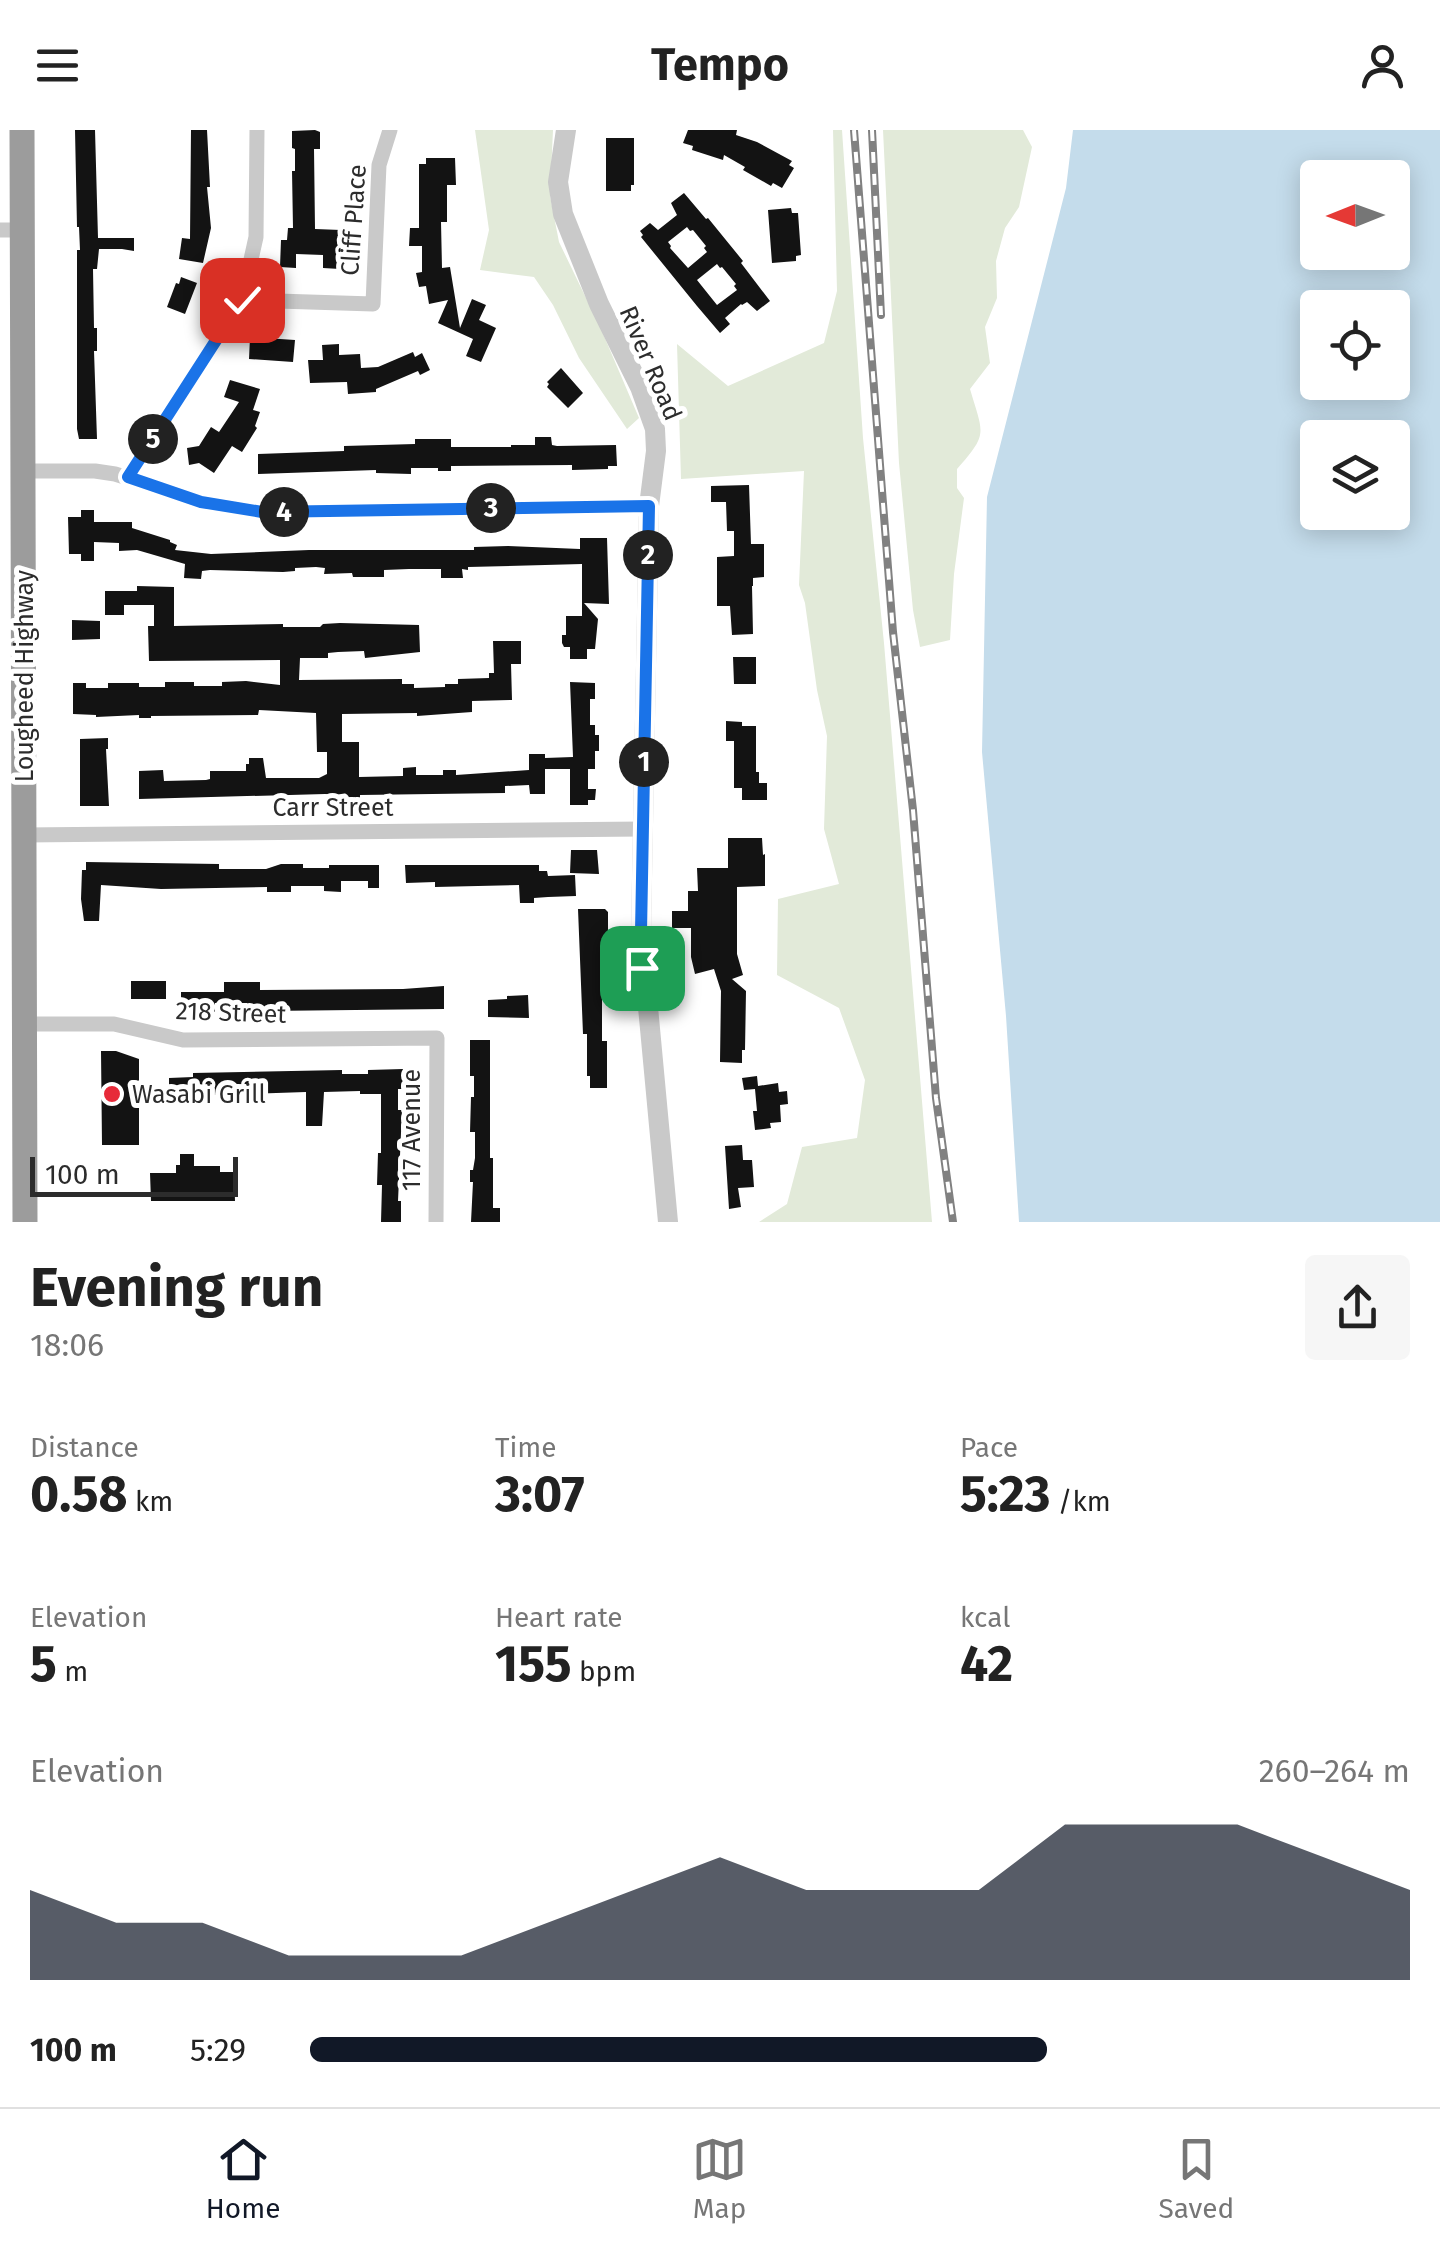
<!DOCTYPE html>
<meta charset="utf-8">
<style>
body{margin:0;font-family:"Fira Sans",sans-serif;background:#f6f6f6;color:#222;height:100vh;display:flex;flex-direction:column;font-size:38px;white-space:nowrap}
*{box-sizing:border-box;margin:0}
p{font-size:32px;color:#767676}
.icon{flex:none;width:55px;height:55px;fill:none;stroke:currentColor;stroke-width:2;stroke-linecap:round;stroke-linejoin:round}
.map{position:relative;height:1092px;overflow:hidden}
.side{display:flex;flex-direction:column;background:#fff;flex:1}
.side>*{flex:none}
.needle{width:65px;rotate:269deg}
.buttons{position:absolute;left:1300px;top:30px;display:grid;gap:20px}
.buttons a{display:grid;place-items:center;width:110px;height:110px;border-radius:10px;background:#fff;box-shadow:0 5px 25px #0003;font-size:50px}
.scale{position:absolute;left:30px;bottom:25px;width:208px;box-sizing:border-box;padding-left:10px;border:5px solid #2c2c2c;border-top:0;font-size:28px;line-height:35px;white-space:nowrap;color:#2c2c2c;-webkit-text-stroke:8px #fff;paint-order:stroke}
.pin{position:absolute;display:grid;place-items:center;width:85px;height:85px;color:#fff;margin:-42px;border-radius:20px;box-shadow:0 5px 15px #0006}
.km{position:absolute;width:50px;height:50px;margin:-25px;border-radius:50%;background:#222;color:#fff;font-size:28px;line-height:50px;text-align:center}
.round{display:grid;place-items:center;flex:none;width:105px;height:105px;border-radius:10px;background:#f6f6f6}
.overview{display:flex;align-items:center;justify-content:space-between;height:170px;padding:0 30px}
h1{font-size:55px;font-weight:700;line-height:75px}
.stats{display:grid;grid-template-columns:repeat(3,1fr);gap:15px;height:170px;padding:10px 30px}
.stats div{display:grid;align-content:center}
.stats b{font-size:50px;font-weight:700}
.stats small{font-size:28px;font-weight:400}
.stats p{font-size:28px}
.chart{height:280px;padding:20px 30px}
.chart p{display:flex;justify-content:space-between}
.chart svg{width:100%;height:180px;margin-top:10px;fill:#111827;opacity:.7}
ul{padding:0 30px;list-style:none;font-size:32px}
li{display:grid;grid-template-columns:160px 120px 1fr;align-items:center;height:75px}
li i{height:25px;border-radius:12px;background:#111827}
header{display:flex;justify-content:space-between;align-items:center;height:130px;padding:0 30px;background:#fff;font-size:45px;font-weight:700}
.menu{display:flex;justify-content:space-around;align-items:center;height:140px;border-top:2px solid #e0e0e0;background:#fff;font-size:28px;color:#767676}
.menu a{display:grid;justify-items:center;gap:5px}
.menu .on{color:#111827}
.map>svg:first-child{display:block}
.green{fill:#e2ead9}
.water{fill:#c4dceb;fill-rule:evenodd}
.building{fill:#131313;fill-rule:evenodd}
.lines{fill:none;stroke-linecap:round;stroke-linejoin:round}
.minor{stroke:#c9c9c9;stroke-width:15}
.tertiary{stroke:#c9c9c9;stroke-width:20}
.trunk{stroke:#9c9c9c;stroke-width:25}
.rail-casing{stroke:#818181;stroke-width:8}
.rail{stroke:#fff;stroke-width:4;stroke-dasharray:11;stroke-linecap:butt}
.route-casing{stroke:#fff;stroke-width:20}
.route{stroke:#1a73e8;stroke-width:12}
.poi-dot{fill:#e72a39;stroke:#fff;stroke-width:4}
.labels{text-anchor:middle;stroke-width:10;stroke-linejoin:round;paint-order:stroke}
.street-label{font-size:25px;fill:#2c2c2c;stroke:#fff}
.poi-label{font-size:25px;fill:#2c2c2c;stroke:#fff;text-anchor:start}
</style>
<header><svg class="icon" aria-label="menu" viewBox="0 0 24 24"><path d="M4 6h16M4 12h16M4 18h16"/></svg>Tempo<svg class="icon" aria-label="person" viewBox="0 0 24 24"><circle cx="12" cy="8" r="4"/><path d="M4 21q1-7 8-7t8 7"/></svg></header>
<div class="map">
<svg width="1440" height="1092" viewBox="0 0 1440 1092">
<rect width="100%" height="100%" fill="#fff"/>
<path class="green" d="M475,0H553L550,66L559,112L601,199L639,288L627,299L579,228L553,175L534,147L480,140L489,100Z
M833,0H842L863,308L884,513L932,1092H759L787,1074L802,1017L857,1008L865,950L839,878L777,845L778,769L839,754L824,699L827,606L817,560L805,473L799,455L804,341L681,349L677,214L728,256L824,213L837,161Z
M883,0H1023L1032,17L1019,77L1005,98L996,131L997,168L985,197L990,233L970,259C983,304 989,303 957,339V358L964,368L954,444L950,510L920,517L913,480L899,333Z"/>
<path class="water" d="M1073,0H1440V1092H1019L1006,886L982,622L987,367L1066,58ZM1318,48H1392V122H1318ZM1318,178H1392V252H1318ZM1318,308H1392V382H1318Z"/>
<path class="building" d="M75,0H95L98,108H134V121L122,119H99L97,139H93L94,198H97V221H94L97,309H79L77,299V120H80L79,97H77Z
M191,0H207L210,57H207L211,98L203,133L179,129L182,108L190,109Z
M315,0L320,2V19H314L315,99L341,100L340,139L323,138V125L296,124V138L280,137L281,110H287L288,98H293L292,41H295V19L292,18V1Z
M688,0H737L736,5L757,12L792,31L789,35L794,38L782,58L773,53L771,56L743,40L745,37L724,25L723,30L692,20L693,16L683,13Z
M606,8H634V55H631V61H606Z
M426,28H455L456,55H447V92H441L442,138L450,137L460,198L472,169L486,175L479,190L496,198L481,232L466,226L473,209L438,193L448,170L429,174L426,156L419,157L416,143L422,142V116H409L410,98H419V34H426Z
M684,63L706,89L708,88L743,131L741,133L770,171L757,181L747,172L742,175L741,174L725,188L730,194L720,203L697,176L641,107L643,105L640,101L650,93L658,100L677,85L671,73ZM687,97L690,101L693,100L706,116L704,118L707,122L688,138L670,118L671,116L668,112ZM717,134L720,138L722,137L736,154L734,156L737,160L717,175L697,150Z
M791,78L792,83H798L801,125L796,126V131L772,133L768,80Z
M181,147L197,153L185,184L167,177L176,153L179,154Z
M250,207L295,210L293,232L249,229Z
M339,214V225L360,224L361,238L378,237L413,222L415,227L422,223L430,240L420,245L418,241L376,259V262L348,264L347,252L310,253L308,230H323L322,215Z
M561,238L583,263L568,278L547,257L549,254L547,252Z
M230,250L260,259L253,280L260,282L255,296L257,298L242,322L232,316L214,343L199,333L189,335L187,318L199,316L211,297L219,302L239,272L224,267Z
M535,307H551L552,315L557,316L616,315L617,336H608V339L572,340V335L451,336V341H438V338H411V344L376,343V340L258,344V324L344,321V316L415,314V309H451V317H511V315H535Z
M749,355L751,414H764V447L753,448V456H752L753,504L732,505L730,476H717V427L734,426V401H727L726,372H711V356Z
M81,380H94V392H132V398L170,410V412L177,415L175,420L211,424L309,420H474V417L508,416L580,419V408H607L609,474L584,473L598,489L595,519H587V529H570V517H564L562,513V505H566V486H582V434L468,437V440L462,439L463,448H441V439H409L384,440V447H353L352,443L324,444L325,438L316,437L295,438V441L283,442L210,440L202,441L201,449L184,448L185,434L137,420L119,421V413L94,412V431H81V424H69L68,387H81Z
M137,456L174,457V496L283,494V497H320L323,494L340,493L419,495L420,522L365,528L364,521L338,522L328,523V528H300L299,550L402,549V554H414V558L445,557V554H458V549L489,548V543H494L493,511H521V534H511L512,570L472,571V582L417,586V583L342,584V612H359V647L403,646V638L416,637V645H443V640H456V645L529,640V624H545V628L573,627L570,552L595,553V569H590V595H595V605H599V621H595V639H588V659H596L595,670H588V675H570V639H545V664H530L529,655L505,656V663L360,665V671H347V665L325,664L139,669V641L163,640L164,651L206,650L210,649V641H246V634H249V628H263L266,648H319L327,644V622H317L316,583L259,580L258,585L151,586V588H139V585L96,587V585L73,584V553H86V558H108V553H139V557H165V552H194V556H222V552L246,551L280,555V530L149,531L148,496H154V475H124V485H105V461H137Z
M72,490L100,491V509L72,510Z
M733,527H756V554H734Z
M726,591L742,592V596H756V642H759V653H767V670H742V658H734V611H726Z
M108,608V619H106L109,676H80V609Z
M728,708H762L763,725L765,724V756L737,757V824L743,845L732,849L746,861L745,920H742V933L720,932L721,861L714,839L695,844L691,827V798H672V781H688V761H698L697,738H728Z
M571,720H597L599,744L570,743Z
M86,732L219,734V739H266L281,734H303V738H329V735H379V758H368V751H341V762L324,761V756H291V762H267V757L161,759L101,755L99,791H84L81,769L82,740H86Z
M405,735H539V741H547L548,746L575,745L576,766L548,767L534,768V773H520L519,755L435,757V752L406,753Z
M578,779H605L608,782V820H602V911H607V958H590V946H587V904H583Z
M131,851H166V869H131Z
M224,852H260V860L403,859L444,856V879L266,881L247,879V873H215V882H181V862H224Z
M528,865L529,888L488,887V870L507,869V866Z
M470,910H490V1028H493V1078H500V1092H471L473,1052H470V1040H473L475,1028V1002H470L471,967H474V946H470Z
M101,921H116L139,929V1015H102Z
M403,939L404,959H398V980H402L398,1071H401V1092H381L382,1055H377L378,1023H381V964H360V961L324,962L322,996H306V962L210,965V971L169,968V948L193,947V943L342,940V944H368V940Z
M757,946L758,956L778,953L779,962L787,961L788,974L780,975L781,992L770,993L771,998L755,1000L753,981H757L755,959L744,960L742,948Z
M742,1015L743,1030H752L754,1057L738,1058L741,1077L729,1079L725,1016Z
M180,1024H194V1036H220V1042H234L235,1071H151L150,1043H176V1035H180Z"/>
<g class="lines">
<path class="minor" d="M0,100H22
M242,170L373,174L379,35L390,0
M24,341H95L115,344L201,371L262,382L649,376
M128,347L242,170L256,107L257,0
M24,705L643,699
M25,894H114L183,910L437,908L436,1092"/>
<path class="tertiary" d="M566,0L558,52L563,84L599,174L640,257L655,299L656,321L649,376L641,802L668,1092"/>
<path class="trunk" d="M22,0L25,1092"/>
<defs>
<path id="rail" d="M854,0L893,502L913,680L936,968L953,1092
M872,0L881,185"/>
</defs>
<use href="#rail" class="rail-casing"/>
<use href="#rail" class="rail"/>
</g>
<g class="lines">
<defs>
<path id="route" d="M242,170L128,347L201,372L262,382L649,376L641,802L642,838"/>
</defs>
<use href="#route" class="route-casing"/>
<use href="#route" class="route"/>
</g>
<circle class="poi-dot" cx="112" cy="964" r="10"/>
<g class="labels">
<g class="street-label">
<text transform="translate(353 90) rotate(-86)" y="9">Cliff Place</text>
<text transform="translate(651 233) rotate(67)" y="9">River Road</text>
<text transform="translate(24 546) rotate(-90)" y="9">Lougheed Highway</text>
<text x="333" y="686">Carr Street</text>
<text transform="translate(231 882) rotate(2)" y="9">218 Street</text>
<text transform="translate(411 1000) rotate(-90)" y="9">117 Avenue</text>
</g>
<g class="poi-label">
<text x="132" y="973">Wasabi Grill</text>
</g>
</g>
</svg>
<div class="buttons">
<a><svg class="needle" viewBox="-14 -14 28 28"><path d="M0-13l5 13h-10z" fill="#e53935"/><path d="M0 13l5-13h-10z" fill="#767676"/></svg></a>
<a><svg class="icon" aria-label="locate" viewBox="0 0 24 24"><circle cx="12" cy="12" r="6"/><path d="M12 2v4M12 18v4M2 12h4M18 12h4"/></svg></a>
<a><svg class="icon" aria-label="layers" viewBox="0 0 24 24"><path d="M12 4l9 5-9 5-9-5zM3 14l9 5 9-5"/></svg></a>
</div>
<div class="scale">100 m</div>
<div class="pin" style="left:642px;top:838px;background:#1e9e55"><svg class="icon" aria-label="arrive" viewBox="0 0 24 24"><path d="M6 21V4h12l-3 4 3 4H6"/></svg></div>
<div class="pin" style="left:242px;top:170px;background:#d93025"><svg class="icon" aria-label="check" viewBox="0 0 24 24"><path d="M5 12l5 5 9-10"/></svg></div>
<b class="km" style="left:644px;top:632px">1</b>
<b class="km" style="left:648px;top:425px">2</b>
<b class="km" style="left:491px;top:378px">3</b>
<b class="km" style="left:284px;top:382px">4</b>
<b class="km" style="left:153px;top:309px">5</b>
</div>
<section class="side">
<div class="overview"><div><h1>Evening run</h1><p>18:06</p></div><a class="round"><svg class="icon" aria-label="share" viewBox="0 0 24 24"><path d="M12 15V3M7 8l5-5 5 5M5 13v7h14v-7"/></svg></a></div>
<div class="stats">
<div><p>Distance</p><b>0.58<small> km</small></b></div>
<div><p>Time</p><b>3:07</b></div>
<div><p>Pace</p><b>5:23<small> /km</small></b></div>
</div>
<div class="stats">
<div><p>Elevation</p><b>5<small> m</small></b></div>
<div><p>Heart rate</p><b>155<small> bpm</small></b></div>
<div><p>kcal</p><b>42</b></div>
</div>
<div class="chart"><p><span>Elevation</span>260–264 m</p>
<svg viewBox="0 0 160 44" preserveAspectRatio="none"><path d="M0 44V22L10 30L20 30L30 38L40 38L50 38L60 30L70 22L80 14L90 22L100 22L110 22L120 6L130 6L140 6L150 14L160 22V44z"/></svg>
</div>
<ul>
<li><b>100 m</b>5:29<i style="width:67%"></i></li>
</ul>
</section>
<nav class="menu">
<a class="on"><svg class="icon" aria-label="home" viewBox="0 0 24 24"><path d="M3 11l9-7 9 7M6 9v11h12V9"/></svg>Home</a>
<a><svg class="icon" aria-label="map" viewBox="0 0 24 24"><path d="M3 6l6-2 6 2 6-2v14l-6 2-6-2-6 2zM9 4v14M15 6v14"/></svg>Map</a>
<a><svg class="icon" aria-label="saved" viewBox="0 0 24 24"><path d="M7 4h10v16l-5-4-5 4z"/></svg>Saved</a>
</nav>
